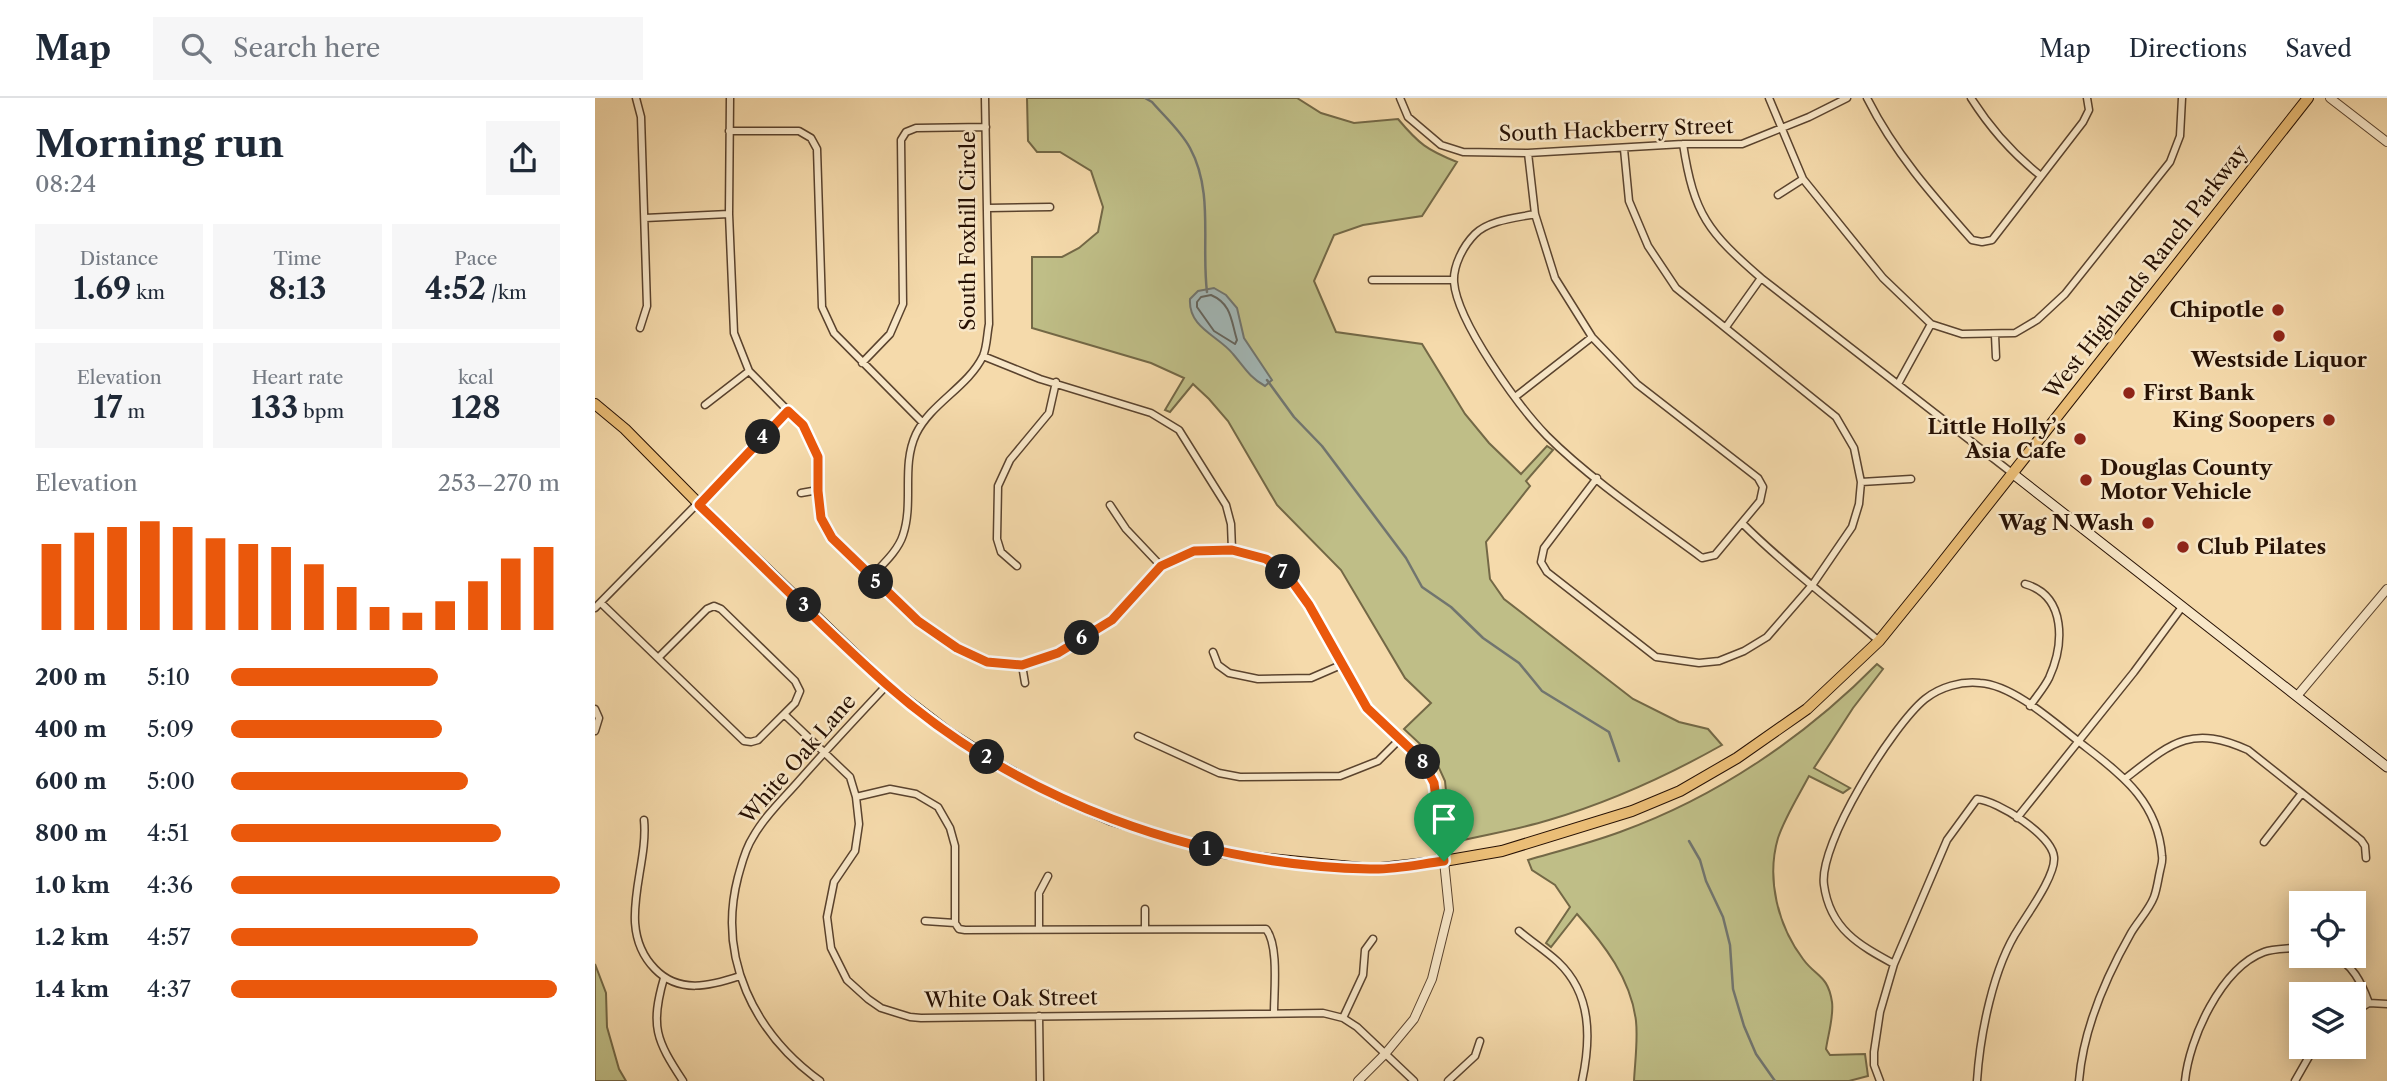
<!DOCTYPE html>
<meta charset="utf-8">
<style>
body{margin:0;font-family:"Libre Caslon Text",serif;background:#f6f6f7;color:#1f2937;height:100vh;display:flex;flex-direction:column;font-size:26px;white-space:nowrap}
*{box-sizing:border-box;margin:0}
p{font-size:23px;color:#747a83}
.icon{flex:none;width:38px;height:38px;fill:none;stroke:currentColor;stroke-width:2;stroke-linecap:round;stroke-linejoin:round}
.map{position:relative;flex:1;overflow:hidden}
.side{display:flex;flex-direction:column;background:#fff;width:595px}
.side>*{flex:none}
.fabs{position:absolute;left:1694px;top:793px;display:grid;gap:14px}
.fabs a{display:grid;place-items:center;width:77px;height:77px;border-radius:0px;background:#fff;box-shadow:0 4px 18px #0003;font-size:35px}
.pin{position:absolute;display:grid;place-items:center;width:60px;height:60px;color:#fff;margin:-72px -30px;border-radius:50% 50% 50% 0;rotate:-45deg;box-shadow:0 0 7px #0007}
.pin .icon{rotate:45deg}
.km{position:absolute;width:35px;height:35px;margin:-18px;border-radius:50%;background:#222;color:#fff;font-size:19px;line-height:35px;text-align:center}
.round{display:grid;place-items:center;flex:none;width:74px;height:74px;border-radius:0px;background:#f6f6f7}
.overview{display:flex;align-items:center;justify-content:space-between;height:119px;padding:0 35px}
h1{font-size:38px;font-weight:700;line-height:52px}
.stats{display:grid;grid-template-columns:repeat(3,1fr);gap:10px;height:119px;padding:7px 35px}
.stats div{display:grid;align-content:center;border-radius:0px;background:#f6f6f7;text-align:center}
.stats b{font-size:30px;font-weight:700}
.stats small{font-size:19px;font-weight:400}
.stats p{font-size:19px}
.chart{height:196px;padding:14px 35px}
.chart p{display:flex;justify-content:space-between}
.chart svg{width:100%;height:126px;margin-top:7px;stroke:#ea580c;stroke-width:6}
ul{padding:0 35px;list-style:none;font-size:23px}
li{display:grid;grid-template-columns:112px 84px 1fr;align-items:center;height:52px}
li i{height:18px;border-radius:9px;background:#ea580c}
header{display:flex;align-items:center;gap:42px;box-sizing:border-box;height:98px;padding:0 35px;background:#fff;border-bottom:2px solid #e0e1e3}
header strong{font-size:33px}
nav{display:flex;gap:38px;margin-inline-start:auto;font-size:24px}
.search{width:490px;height:63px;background:#f6f6f7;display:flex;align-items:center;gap:18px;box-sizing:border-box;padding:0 24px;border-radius:0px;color:#747a83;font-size:26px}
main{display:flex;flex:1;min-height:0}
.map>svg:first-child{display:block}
.green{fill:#bfbe87;stroke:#736846;stroke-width:2}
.water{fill:#a2b7b6;stroke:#71756f;stroke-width:2}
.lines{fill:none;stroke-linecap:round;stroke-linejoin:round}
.shore{stroke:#64645d;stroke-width:2}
.stream{stroke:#71756f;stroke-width:2.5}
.minor-casing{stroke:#5a432e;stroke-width:9}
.tertiary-casing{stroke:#5a432e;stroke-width:10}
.secondary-casing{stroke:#271104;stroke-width:11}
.primary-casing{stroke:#271104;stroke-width:12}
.minor{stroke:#f8e7c8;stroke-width:6}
.tertiary{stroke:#f8e7c8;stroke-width:8}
.secondary{stroke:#f8e7c8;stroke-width:9}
.primary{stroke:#eabd76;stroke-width:10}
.route-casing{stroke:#fff;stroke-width:14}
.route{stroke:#ea580c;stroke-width:9}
.poi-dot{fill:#8f2418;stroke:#f8e7c8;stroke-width:2.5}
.labels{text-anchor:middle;stroke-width:5;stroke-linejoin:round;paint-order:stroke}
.street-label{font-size:21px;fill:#271104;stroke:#f8e7c8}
.poi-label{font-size:21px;font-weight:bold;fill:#271104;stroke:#f8e7c8;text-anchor:end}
</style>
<header>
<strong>Map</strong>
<div class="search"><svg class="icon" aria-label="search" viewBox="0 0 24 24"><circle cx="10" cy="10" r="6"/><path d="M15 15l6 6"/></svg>Search here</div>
<nav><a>Map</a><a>Directions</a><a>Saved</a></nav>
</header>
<main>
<section class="side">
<div class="overview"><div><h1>Morning run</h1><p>08:24</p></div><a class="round"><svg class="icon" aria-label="share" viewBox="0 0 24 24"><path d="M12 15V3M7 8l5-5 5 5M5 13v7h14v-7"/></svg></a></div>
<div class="stats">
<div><p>Distance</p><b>1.69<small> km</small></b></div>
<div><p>Time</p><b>8:13</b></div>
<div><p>Pace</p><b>4:52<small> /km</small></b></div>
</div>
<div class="stats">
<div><p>Elevation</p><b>17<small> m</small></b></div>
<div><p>Heart rate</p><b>133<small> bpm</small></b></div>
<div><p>kcal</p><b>128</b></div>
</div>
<div class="chart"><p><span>Elevation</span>253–270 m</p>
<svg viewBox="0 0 160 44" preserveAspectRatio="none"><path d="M5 44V14M15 44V10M25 44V8M35 44V6M45 44V8M55 44V12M65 44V14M75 44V15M85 44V21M95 44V29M105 44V36M115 44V38M125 44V34M135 44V27M145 44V19M155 44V15"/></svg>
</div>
<ul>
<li><b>200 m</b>5:10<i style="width:63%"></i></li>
<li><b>400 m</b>5:09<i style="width:64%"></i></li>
<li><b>600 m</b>5:00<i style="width:72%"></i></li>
<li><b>800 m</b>4:51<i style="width:82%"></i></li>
<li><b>1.0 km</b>4:36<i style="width:100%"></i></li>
<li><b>1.2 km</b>4:57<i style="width:75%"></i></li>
<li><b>1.4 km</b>4:37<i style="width:99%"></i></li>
</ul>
</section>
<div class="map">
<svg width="1792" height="983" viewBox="0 0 1792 983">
<rect width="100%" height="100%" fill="#f5daab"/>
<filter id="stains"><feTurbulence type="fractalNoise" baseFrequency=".00286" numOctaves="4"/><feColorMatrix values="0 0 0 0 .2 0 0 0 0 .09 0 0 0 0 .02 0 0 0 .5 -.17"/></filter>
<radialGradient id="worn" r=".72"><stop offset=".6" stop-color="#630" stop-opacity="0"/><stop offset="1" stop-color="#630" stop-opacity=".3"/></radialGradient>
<path class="green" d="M432,0H702L726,15L759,25L803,21C824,46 832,52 862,64L827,118L768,127L739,137L719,183L741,234L827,246L870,316L894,345L926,376L952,348L958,352L931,383L935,388L891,444L895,481L909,501L1038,601L1084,624L1113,631L1127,647C1072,678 1015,704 954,722C925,731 894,736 864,743L855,735L850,683L839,659L809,631L836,605L810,580L746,472L682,407L633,323L614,301L598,286L575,314L570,312L589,280L556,265L437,230V159H467L484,150L503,134L508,109L496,73L465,54H442L433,43Z
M1282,566L1288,571L1258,610L1219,670L1255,690L1248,695L1214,678C1204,697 1190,719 1183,740C1171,781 1183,828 1208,861C1221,879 1233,877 1237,904C1239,918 1233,937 1231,951L1235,957L1270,956L1273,978L1254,983H1039C1040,964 1043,942 1041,923C1036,881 1009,846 982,816L956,849L951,845L975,809L960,787L937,772L933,762C964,753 995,745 1025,734C1122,699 1210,639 1282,566Z
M0,866L11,895L12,929L24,971L31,983H0Z"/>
<path class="water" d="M619,190L631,197L642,210L649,240L677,282L670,288C655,280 649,269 638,256C624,238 593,230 595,201L603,193Z"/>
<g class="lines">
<path class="shore" d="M616,197C637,206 636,223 642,242L640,246L619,233L602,209V204L606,199Z"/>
<path class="stream" d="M550,0L557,4C569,18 586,33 595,50C619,94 606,146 612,194
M672,282L699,319L727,348L811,460L827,489L856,509L888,540L924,565L947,593L1014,634L1024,663
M1094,743L1105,762L1111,783L1128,819L1135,847L1138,891L1149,928L1161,956L1180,983"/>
<defs>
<path id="minor" d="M41,0L46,19L52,208L45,230
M135,0L134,116L139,235L154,273L208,328L216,342L223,359L226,420L237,440L323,523L362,550L392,564L416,568L427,567L463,555L517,522L566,468L599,453L637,452L671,461L691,475L714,507L772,610L827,662L839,685L849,763
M805,0L813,19L846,47L868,54L933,55L1088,46H1147L1214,19L1252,0
M1174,0L1208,81L1288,180L1336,226L1367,236L1420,235L1442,222L1470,196L1575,64L1585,38L1587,0
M1272,0C1299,54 1337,97 1377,142L1387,144L1397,142L1488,24L1494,12L1492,0
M1376,0C1395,30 1418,56 1446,78
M134,33H204L216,40L222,51L227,209L239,235L327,324
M1088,46C1099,117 1113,134 1166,180L1417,375
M933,55L940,116L960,180L997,239L1042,286L1163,380L1168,389L1165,403L1120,457L1107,460C1057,423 995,381 952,338C924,309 862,224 859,184C858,168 868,148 880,136C894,122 921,120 940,116
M1183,97L1208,81
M393,110L455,109
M50,120L134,116
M777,182H859
M1131,229L1166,180
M1400,237L1401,259
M388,258L445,281L556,315L584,332L631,407L636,426L637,452
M267,265L295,236L308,206L306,42L311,34L321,30L391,29
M1303,286L1336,226
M920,299L997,239
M110,307L154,273
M1002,380L949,450L946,464L952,474L1061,559L1104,565L1124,563L1149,553L1172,539L1218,486L1257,429L1264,406L1266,384L1259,350L1241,319L1081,190L1053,148L1034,103L1029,51
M1266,384L1316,381
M206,395L223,392
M515,407L531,431L566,468
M1147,425C1189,467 1238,504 1284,543
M422,468L406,454L402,441L403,388L415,362L454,315L461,284
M276,479C287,467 303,453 308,437C319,404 306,368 321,336C336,305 373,289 388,258C392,249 392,236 394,226L390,0
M1430,486C1472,498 1469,547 1454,580C1449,590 1441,599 1435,608
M6,505L149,643L156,644L163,642L200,605L205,593L200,583L126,511L119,508L112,511L63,560
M0,510L193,313
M618,554L623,567L634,575L663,581L716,580L746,567
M427,567L430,585
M0,611L4,620L0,633
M189,616L255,679L261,699L264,726L260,753L239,784L232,819L236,850L252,882L273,901L286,910L315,919L326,920L728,915L748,920L762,929L819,983
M543,638L624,675L645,679L745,678L783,663L805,641
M1531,680C1576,645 1596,626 1653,652L1766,742L1770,748L1771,760
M261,699L295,691L321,696L343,709L355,730L360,748V825
M1422,720L1539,574L1587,509
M49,722C54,771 19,829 60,871C84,896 115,888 145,878
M1669,744L1707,695
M550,811V831
M330,823L360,825L364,831L370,832L671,831C684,847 679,893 679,915
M444,831V795L453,778
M924,833C937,844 951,853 963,864C997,896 996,941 987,983
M1737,858C1757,864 1767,886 1774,905
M1299,866C1264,847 1235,831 1229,787C1223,746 1298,627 1330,601C1345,589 1366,583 1385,585C1420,587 1464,629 1492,650C1530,679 1563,706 1567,758C1568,763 1566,768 1565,773C1563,782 1562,791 1559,799C1554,812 1543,823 1536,835C1511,879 1488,932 1484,983
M69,880C55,928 61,942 88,983
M1759,914L1774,905L1792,906
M444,918L445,983
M748,920L768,877L770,852L778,841
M225,983C159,935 122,860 143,779C147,765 150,751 158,739C169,719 187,702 202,685C231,652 262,619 292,587
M853,983L880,958L885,943
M1285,983L1279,967V954L1285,914L1299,866L1352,742L1382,701C1403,703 1457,737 1459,759C1461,777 1433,815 1424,830C1398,869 1385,937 1382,983
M1590,983C1594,941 1626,870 1669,854C1679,850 1695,851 1706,849
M1700,983L1720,948"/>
<path id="tertiary" d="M1735,0L1792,44
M1702,598L1792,491
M763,983L790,956L819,921L837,881L854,812L849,763"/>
<path id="secondary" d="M1417,375L1792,669"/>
<path id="primary" d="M0,306L30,331L104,406L292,587L353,634L408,669L463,699L516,722L621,754L674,761L777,771L849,763L907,753L1037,713L1085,693L1142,660L1212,611L1284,543L1335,480L1713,0"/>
</defs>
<use href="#minor" class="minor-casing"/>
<use href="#tertiary" class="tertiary-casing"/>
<use href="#secondary" class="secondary-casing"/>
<use href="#primary" class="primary-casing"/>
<use href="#minor" class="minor"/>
<use href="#tertiary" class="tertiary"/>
<use href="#secondary" class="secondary"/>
<use href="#primary" class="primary"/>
</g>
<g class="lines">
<defs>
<path id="route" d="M193,313L208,327L223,359V393L226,420L237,440L323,523L362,550L392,564L427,567L463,555L517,522L566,468L599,453L637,452L671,461L691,475L714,507L772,610L827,662L839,685L849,763C825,766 799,772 775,771C600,767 423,703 291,586C227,529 166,466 104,407Z"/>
</defs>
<use href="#route" class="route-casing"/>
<use href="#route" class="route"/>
</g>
<g class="poi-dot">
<circle cx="1683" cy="212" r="7"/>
<circle cx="1684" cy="238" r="7"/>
<circle cx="1534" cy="295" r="7"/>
<circle cx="1734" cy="322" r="7"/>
<circle cx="1485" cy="341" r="7"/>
<circle cx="1491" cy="382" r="7"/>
<circle cx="1553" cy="425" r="7"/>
<circle cx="1588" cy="449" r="7"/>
</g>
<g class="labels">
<g class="street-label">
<text transform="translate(1021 32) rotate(-2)" y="7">South Hackberry Street</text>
<text transform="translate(373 133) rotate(-90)" y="7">South Foxhill Circle</text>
<text transform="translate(1551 174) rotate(-52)" y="7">West Highlands Ranch Parkway</text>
<text transform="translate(203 661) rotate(-49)" y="7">White Oak Lane</text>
<text transform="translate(416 901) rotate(-1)" y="7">White Oak Street</text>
</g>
<g class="poi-label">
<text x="1669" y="219">Chipotle</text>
<text x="1684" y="269" text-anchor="middle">Westside Liquor</text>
<text x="1548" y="302" text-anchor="start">First Bank</text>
<text x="1720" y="329">King Soopers</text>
<text x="1471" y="336">Little Holly’s<tspan x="1471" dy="24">Asia Cafe</tspan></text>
<text x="1505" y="377" text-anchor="start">Douglas County<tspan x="1505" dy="24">Motor Vehicle</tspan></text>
<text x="1539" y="432">Wag N Wash</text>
<text x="1602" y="456" text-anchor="start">Club Pilates</text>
</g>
</g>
<rect width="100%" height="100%" filter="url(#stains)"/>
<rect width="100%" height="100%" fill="url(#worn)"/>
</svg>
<div class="fabs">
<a><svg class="icon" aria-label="locate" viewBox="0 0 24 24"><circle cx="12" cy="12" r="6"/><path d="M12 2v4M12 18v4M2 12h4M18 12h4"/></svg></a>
<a><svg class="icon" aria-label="layers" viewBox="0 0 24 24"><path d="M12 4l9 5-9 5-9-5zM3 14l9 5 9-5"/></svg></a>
</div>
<div class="pin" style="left:849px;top:763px;background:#1e9e55"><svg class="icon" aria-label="arrive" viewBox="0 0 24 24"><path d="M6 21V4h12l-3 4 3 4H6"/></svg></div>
<b class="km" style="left:612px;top:751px">1</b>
<b class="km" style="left:392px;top:659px">2</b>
<b class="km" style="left:209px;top:507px">3</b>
<b class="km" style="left:168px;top:339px">4</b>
<b class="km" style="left:281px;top:484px">5</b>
<b class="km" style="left:487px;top:540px">6</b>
<b class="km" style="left:688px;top:474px">7</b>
<b class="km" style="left:828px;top:664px">8</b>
</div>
</main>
